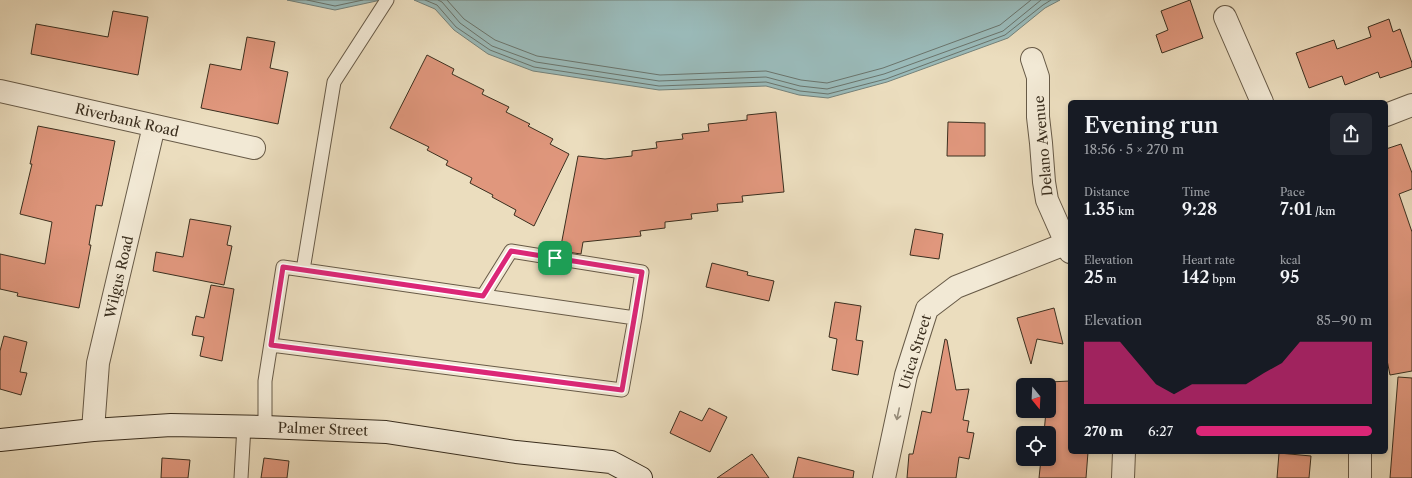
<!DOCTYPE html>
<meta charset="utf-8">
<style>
body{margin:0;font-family:"Libre Caslon Text",serif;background:#242831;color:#f1f3f6;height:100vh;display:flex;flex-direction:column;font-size:15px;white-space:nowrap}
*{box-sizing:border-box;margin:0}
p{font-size:13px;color:#9ea1a6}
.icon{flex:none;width:22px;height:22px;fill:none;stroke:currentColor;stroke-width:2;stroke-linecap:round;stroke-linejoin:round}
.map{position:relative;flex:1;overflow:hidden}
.details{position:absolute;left:1068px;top:100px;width:320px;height:354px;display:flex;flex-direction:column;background:#171b24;border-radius:6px;box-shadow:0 2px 6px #0003}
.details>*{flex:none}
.needle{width:26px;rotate:162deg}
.controls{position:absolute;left:1016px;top:378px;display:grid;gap:8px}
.controls a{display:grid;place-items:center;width:40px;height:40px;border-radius:6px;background:#171b24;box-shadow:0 2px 6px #0003;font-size:20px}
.pin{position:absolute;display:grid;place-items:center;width:34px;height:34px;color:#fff;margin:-17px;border-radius:8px;box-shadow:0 2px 6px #0006}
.round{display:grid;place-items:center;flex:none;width:42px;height:42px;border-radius:6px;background:#242831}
.head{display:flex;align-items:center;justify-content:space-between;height:68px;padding:0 16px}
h1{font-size:22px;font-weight:600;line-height:30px}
.figures{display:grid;grid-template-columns:repeat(3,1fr);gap:6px;height:68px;padding:4px 16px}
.figures div{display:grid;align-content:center}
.figures b{font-size:17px;font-weight:600}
.figures small{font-size:11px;font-weight:400}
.figures p{font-size:11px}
.chart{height:112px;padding:8px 16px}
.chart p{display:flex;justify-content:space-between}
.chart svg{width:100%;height:72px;margin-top:4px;fill:#db2777;opacity:.7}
ul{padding:0 16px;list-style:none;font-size:13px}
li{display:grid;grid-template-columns:64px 48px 1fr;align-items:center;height:30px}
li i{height:10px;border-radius:5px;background:#db2777}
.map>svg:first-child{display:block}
.water{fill:#9abab9;stroke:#74827b}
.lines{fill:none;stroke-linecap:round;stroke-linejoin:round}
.shore{stroke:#6a746c;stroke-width:1}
.building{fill:#e0977d;stroke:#3b2f1f}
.lane-casing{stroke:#675a47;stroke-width:15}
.street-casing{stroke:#675a47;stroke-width:24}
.secondary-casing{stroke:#3b2f1f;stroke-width:24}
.lane{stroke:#f2e9d5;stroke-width:13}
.street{stroke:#f2e9d5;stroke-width:22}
.secondary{stroke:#f2e9d5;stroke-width:22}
.oneway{stroke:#968c7a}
.route-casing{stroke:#fff;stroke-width:8}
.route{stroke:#db2777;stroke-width:5}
.labels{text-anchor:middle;stroke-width:3;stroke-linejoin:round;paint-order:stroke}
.street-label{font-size:14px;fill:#3b2f1f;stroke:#f2e9d5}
</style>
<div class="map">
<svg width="1412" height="478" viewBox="0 0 1412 478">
<rect width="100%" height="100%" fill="#ebddbe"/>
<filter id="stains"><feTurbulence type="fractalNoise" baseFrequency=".005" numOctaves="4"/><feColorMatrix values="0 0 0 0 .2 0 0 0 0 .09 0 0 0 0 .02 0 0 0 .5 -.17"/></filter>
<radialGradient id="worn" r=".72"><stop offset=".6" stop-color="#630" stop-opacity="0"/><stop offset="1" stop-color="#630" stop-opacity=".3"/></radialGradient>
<path class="water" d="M287,0H381L335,10Z
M414,0H1060L1045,8L1008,38L887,82L828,98L799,95L766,86L659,90L533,71L488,54L454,30L435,9Z"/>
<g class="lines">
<path class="shore" d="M307,0L335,6L363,0
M425,0L437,5L456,27L490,50L534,67L659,86L766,82L800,91L828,94L886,79L1005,35L1043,5L1051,0
M438,0L442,2L460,23L492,46L536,62L659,81L766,77L800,86L827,89L884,74L1003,31L1041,0
M447,0L464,19L495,40L537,56L660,75L766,71L801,80L827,83L883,68L1000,25L1031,0"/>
</g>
<path class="building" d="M1190,0L1203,38L1162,53L1156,35L1168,30L1161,11Z
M113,11L148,17L138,75L31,54L36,24L108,37Z
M1389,19L1393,32L1400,29L1412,63V67L1380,78L1378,72L1345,85L1342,76L1309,88L1296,53L1334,40L1337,49L1371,37L1368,27Z
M247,37L275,42L270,68L288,72L278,124L201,108L210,64L241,70Z
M427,55L454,69L452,74L484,90L482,94L509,107L506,112L530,124L528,126L553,139L550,144L569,154L534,226L514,215L516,210L492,197L493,195L470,183L472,178L446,165L448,161L427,150L429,147L390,128Z
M776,112L784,192L742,196L743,202L717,204L718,211L691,214L692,219L665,222V228L640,231L641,236L583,242L581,254L560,251L578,156L605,159L632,156V151L657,148L656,142L683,139L682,134L709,131L708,124L747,120V115Z
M948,122L985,123V156H947Z
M38,126L115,141L102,206L96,205L89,245H91L79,308L17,296L18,293L0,289V254L45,264L52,222L20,214L32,164H30Z
M1401,144L1412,173V189L1399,194L1412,232V371L1390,375L1386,355V149Z
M190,219L231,226L227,245L232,246L224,285L153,271L156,252L183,257Z
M915,229L943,234L939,259L910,255Z
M712,263L748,272L747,275L774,281L769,301L706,287Z
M211,285L234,289L222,361L200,356L204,337L192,335L196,316L204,318Z
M835,302L861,306L856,340L863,341L858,375L832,370L837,339L829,337Z
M1054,308L1063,344L1037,339L1031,364L1017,318Z
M4,336L27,342L20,372L27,373L21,395L0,389V351Z
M945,339L947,340L956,390L969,389L963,420L969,421L967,432L974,433L969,459L959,457L956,478H907L909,454H913L922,411L931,413Z
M1398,377L1412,378V478H1390Z
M1070,381V452H1088L1086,478H1039L1041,459H1049V433H1044L1046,411H1049V382Z
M709,408L727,417L710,452L670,433L680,411L702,421Z
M1279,453L1311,456L1309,478H1277Z
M752,454L769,478H717Z
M798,457L854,471L853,478H793Z
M162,458L190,460L188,478H161Z
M264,458L289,461L287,478H261Z"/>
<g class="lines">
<defs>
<path id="lane" d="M303,270L334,82L387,0
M483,296L511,251L642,272L635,318
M265,427V381L283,267L635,318L622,390L271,345
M241,478L244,426"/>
<path id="street" d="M1225,17L1262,102
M1032,59L1038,77V117L1041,143L1044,182L1047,200L1070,252
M0,91L254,148
M1386,115L1412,105
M93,430L98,363L154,126
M1360,452V478
M884,478L906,375L927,309L956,287L1070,242
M1123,478L1124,452"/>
<path id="secondary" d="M0,440L93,430L171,425L265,427L386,432L516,452L611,462L641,478"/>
</defs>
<use href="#lane" class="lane-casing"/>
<use href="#street" class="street-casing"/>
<use href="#secondary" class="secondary-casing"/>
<use href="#lane" class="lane"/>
<use href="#street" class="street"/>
<use href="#secondary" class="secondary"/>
</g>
<defs><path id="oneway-shaft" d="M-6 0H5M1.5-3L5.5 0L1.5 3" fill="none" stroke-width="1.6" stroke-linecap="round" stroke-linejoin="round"/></defs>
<use class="oneway" href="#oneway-shaft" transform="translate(898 414) rotate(102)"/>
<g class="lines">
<defs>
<path id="route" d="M511,251L642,272L622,390L271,345L283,267L483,296Z"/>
</defs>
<use href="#route" class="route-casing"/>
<use href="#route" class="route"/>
</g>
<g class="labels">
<g class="street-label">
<text transform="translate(127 120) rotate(13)" y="5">Riverbank Road</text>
<text transform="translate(1043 146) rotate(-95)" y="5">Delano Avenue</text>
<text transform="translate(119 277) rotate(-77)" y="5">Wilgus Road</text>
<text transform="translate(915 352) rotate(-73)" y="5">Utica Street</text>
<text transform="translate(323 429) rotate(2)" y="5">Palmer Street</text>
</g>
</g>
<rect width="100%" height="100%" filter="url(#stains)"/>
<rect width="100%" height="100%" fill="url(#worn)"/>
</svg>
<div class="controls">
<a><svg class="needle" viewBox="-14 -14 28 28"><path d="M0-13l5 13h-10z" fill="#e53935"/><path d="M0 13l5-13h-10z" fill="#9ea1a6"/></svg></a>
<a><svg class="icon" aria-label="locate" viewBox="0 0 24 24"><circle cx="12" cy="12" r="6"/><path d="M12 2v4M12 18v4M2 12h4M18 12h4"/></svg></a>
</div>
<div class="pin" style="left:555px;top:258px;background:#1e9e55"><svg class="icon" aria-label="arrive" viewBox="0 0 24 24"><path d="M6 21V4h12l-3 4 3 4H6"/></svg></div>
<section class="details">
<div class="head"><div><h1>Evening run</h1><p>18:56 · 5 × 270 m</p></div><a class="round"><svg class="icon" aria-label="share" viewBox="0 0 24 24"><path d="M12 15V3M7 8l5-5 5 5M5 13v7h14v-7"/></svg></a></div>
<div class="figures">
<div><p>Distance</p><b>1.35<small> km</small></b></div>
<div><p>Time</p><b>9:28</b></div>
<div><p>Pace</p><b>7:01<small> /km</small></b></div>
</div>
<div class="figures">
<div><p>Elevation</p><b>25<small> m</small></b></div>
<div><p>Heart rate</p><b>142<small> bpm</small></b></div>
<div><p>kcal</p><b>95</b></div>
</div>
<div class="chart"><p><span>Elevation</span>85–90 m</p>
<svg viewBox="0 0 160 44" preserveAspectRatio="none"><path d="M0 44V6L10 6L20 6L30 19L40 32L50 38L60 32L70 32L80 32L90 32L100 25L110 19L120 6L130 6L140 6L150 6L160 6V44z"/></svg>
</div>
<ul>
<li><b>270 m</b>6:27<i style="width:100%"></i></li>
</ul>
</section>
</div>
